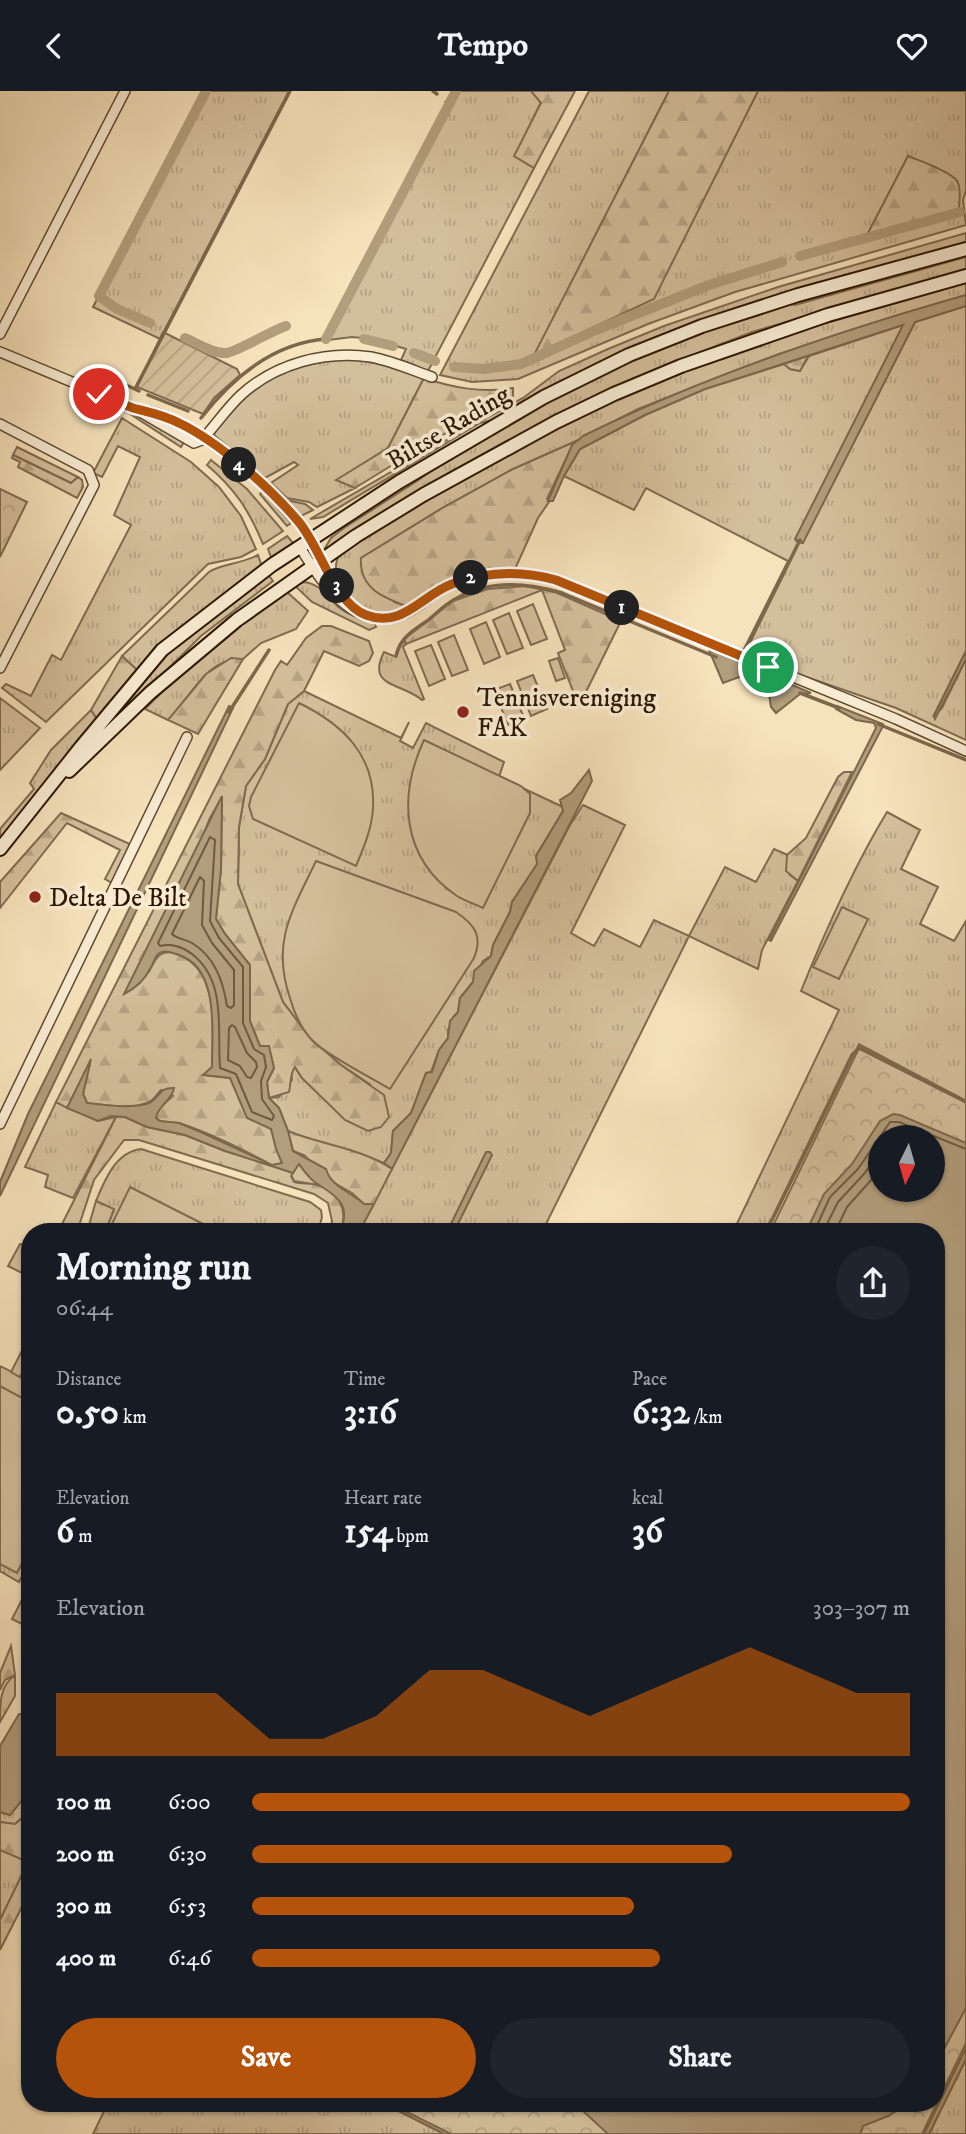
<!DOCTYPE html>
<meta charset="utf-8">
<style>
body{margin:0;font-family:"IM FELL DW Pica",serif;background:#20242c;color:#f1f3f6;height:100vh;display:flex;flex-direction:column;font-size:26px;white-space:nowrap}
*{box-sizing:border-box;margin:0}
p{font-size:23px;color:#9ea1a6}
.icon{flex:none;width:38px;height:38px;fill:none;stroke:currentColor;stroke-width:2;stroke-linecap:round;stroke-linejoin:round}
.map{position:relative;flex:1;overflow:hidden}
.side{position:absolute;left:21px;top:1132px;width:924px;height:889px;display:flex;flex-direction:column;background:#171b24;border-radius:28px;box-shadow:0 2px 5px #0004}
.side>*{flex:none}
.needle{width:46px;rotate:185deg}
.buttons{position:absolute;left:868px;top:1034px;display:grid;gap:14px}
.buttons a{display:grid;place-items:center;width:77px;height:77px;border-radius:50%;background:#171b24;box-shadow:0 2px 5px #0004;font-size:35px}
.pin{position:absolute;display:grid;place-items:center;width:60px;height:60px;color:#fff;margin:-30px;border:4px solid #fff;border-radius:50%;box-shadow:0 2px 7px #0007}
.km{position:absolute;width:35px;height:35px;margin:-18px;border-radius:50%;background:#222;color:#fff;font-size:19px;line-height:35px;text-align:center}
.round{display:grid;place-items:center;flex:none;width:74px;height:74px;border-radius:37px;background:#20242c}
.headline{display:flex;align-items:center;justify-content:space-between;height:119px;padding:0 35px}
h1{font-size:38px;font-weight:800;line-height:52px}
.metrics{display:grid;grid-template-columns:repeat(3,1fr);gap:10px;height:119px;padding:7px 35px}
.metrics div{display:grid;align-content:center}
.metrics b{font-size:35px;font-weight:800}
.metrics small{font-size:19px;font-weight:400}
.metrics p{font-size:19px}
.chart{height:196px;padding:14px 35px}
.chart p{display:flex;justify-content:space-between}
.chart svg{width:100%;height:126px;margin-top:7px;fill:#b45309;opacity:.7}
.action{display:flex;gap:14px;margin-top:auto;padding:14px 35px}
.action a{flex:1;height:80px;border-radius:42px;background:#b45309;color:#fff;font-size:28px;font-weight:800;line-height:80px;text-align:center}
.action a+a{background:#20242c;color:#f1f3f6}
ul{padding:0 35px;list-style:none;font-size:23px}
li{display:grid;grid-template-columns:112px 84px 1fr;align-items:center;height:52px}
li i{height:18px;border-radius:9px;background:#b45309}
header{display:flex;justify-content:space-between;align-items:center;height:91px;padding:0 35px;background:#171b24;font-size:32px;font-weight:800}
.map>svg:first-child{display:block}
.grass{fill:url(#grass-tufts);stroke:#806b50;stroke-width:2;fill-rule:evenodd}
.forest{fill:url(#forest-firs);stroke:#806b50;stroke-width:2}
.park{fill:url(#park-crowns);stroke:#806b50;stroke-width:2;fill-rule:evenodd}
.garden{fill:url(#garden-furrows);stroke:#806b50;stroke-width:2}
.pitch{fill:#d4bf9c;stroke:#806b50;stroke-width:2}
.water{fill:#b29d7c;stroke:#7d674c;stroke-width:2;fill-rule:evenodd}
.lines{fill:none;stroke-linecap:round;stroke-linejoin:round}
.shore{stroke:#705a40;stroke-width:2}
.stream{stroke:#7d674c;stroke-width:3.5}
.canal{stroke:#b29d7c;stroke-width:10}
.street-casing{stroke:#5f4a31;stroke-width:12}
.secondary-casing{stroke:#2d1703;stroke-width:16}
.street{stroke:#f9ecd3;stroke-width:9}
.secondary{stroke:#f9ecd3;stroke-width:12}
.route-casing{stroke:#fff;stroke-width:14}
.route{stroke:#b45309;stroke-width:9}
.poi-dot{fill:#8f2418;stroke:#f9ecd3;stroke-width:2.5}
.labels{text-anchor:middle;stroke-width:7;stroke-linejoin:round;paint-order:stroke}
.street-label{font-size:26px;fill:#2d1703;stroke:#f9ecd3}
.poi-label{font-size:26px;fill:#2d1703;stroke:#f9ecd3;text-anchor:start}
</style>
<header><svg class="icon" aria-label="back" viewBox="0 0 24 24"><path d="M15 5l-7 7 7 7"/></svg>Tempo<svg class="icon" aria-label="heart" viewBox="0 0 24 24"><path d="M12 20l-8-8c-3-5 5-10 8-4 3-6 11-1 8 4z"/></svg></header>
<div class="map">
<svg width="966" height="2043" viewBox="0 0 966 2043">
<defs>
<pattern id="grass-tufts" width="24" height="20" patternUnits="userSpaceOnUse" patternTransform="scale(1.75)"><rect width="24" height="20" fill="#d4bf9c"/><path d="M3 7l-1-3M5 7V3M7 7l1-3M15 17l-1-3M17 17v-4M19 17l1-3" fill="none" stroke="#b6a385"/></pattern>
<pattern id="forest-firs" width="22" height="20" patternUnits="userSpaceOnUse" patternTransform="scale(1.75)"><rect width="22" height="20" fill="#d4bf9c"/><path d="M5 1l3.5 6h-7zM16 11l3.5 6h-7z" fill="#b6a385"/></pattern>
<pattern id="park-crowns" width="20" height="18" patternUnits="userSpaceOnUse" patternTransform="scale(1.75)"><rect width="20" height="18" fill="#d4bf9c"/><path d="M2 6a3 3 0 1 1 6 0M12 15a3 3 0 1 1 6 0" fill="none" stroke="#b6a385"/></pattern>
<pattern id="garden-furrows" width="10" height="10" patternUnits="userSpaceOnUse" patternTransform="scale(1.75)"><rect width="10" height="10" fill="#d4bf9c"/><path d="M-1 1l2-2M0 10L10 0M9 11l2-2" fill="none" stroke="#b6a385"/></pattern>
</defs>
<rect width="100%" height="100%" fill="#f6e2bb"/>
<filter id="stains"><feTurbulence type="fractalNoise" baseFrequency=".00286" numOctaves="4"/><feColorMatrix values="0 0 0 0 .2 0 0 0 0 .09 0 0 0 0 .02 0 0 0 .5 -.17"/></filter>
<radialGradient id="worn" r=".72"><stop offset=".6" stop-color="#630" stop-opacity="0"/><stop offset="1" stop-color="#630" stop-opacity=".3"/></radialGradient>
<path class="grass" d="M204,0H289L160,248L93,216Z
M456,0H531L541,11L515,65L534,77L428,280L401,269L406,258L373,248L352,246L328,249Z
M589,0H669L535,263L595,234L738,39L758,0H966V100L963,109L966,134L735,201L648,233L518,288L472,291L440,284ZM908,65L950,84L957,90L958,118L868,143Z
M966,142V152L753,214L498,328L480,332L323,426L310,428L439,353L523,307L559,280L608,258L664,235L778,196Z
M966,166V178L752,241L632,288L561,322L518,350L332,456L325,457L331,447L344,437L417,390L457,361L580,291L680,249L789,213L795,214Z
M966,192V204L779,263L638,318L574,351L511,379L444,416L361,467L394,511L409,516C381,530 354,521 341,493C335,482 334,473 340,462L457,389L576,327L657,291L763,250Z
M966,215V560L933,626L942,617L966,568V649L896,617L795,582L743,560L788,470L646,397L634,419L564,385L580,358L645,324L705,298L784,273L790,278L800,280L809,265L903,234L905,236L796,450L802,452L915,231Z
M357,268L397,277L424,287L388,357L337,389L355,397L317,416L309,411L287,407L271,392L298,374L294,371L265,387L214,344C216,335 224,329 230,322C265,282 304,269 357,268Z
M101,308L157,332L185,349L181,356L130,323L100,310Z
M122,327L191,371L219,396L241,425L256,458L241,466L208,473L46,631L2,597L6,593L31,605L52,564L61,569L131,434L114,424L140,366L118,355L102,386L93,382Z
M17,356L78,386L71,392L13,364Z
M211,369L247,398L283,440L263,453C249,419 235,398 207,374Z
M270,394L286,409L305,413L313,419L301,425Z
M263,400L291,432L287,435L260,403Z
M287,445L294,453L272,469L268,458Z
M258,464L262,476L179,538L137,579L122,565L209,481C221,473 241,473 258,464Z
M267,482L273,490L201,545L87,659L163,563Z
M304,491C322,493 328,508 341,518C350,525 363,528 374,531L376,536L369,539L312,511L293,493Z
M287,501L308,520L296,538L261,552L243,568C206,566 191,607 168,629L145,618L197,566L243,529Z
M404,548L406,553L403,556L424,608L422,609C401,591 366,597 384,561L396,566L399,555Z
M304,600L401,647L409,631L400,650L413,657L426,632L504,671L499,686L563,716V720L536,765L538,773L512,811L510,821L493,854L491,865L483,870L473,891L460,907L458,921L454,925L448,939V947L439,959L431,981L426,982L411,1022L393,1040L391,1062L384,1072C353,1059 319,1054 288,1040L279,1017L269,1007L279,1006L292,989L291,980L294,975L302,987L371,994L341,974L311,948L283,911L238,793L239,736L246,695L265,668L288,613Z
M0,607L40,637L0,679Z
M91,619L97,628L0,747V738L34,698L30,692L51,659Z
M583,714L625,734L571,842L594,855L604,838L640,856L654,829L689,845L725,776L756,791L774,758L788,764L790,784L798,790L762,859L758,878L689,845L542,1141H359L570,734Z
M887,721L920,739L901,778L938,796L920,833L954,850L966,830V1010L859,953L767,1141H733L839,919L801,900C826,838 853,777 887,721Z
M56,1011L98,1030L116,1026L73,1107L45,1096L48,1084L25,1076Z
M141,1058L310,1111L321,1119L322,1126L318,1141H105L114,1119L96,1110C105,1088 116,1061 141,1058Z
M299,1072L318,1094L294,1090L291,1084Z
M30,1266V1278L24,1289L30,1291V1470L19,1491L0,1480V1275L20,1285Z
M22,1548L30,1560V1609H26V1582Z
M15,1584V1605L0,1631C0,1610 0,1595 15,1584Z
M30,1699V1720L15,1733L0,1731V1721L10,1724Z
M0,1759L28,1770L30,1764V1767L0,1829Z
M966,1943V1957L924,2043H914L936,2012Z
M966,1968V2043H929Z
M108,2012L385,2013L444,2043H93Z"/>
<path class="forest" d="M531,0H575L534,77L514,65L541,12Z
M669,0H758L654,208L534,264Z
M908,65C920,70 950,80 957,90C962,98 959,110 959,118L867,144Z
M808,265L800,280L790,278L784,273Z
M424,287C454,297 481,302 513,297V306L433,349L355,397L336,389L388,357Z
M574,351L547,408L549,411L538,427L515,478L494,479L409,516C384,507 359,498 361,467L444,416L511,379Z
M13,364L71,392L78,386L82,389L83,396L77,407L18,376L20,371L12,367Z
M525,495L555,501L621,530L579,615L558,562L565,559L542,499L406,553L404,548L453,510L488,498Z
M322,535H331L369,550L373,562L369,570L359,575L324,560L304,600L288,613L265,668L246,695L239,736L238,793L283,911L311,948L341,974L384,1004L389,1026L381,1036L368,1040L345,1029L302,987L295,976C290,982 291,993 289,1001L269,1007L267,991L274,977L268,955H260L250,930V874L225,843L216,828L221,778L222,706L210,727L148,882C155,870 158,858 174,862C221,876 212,938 212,976L204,984L230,987C239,1007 256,1018 269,1035C275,1043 278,1061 282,1072L274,1074L293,1082L291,1085L294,1091C302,1093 309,1092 317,1094C339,1098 349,1121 340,1141H330L332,1130L328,1112L314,1103L139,1049H124L94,1089L77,1141H58L116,1026H125L147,1036L185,1044L225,1060L268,1072C240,1057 212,1043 182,1033C173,1030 164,1033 156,1028L157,1019L173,1005L161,999C157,1003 154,1009 149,1011C134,1019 103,1014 87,1012L83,1003L90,972L67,1017L56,1011L275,579L281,570L287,574L306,547Z
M122,565L137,579L97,628L91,619Z
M231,567L243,568L198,643L168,629L206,583Z
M844,681H852L798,790L786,780L787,764L806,747L838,686Z
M61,722L132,754L114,793L105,788L120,759L67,732L0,817V791Z
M288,1040C322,1054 361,1057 392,1078L374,1113H364L352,1102L331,1090L304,1064L293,1060Z
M96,1110L114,1118L105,1141H87Z
M20,1153L30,1154V1186L8,1175Z
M30,1244V1266L20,1286L11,1281Z
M11,1555L15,1584L5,1589L0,1599V1582Z
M30,1720V1800L0,1859V1829L28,1771L0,1759V1731L15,1733Z"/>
<path class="park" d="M0,398L27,411L0,466Z
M860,955L966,1010V1952L922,2043H449L388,2013L936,2012V1141H770ZM880,1046H933V1099H880Z"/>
<path class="garden" d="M163,241L237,278L240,284L214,307L203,323L137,296Z"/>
<path class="pitch" d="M533,513L547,548L531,554L517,520Z
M509,522L523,557L507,563L493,529Z
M486,531L500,566L484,573L470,538Z
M454,544L468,579L452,585L438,551Z
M431,554L445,588L429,595L415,560Z
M558,567L565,587L556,590L549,570Z
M533,584L547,618L531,625L517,590Z
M510,593L524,627L508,634L494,599Z
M299,612C342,633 376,664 373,717C372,737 364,756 356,775L253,728L249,715L251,706Z
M424,649L521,695L530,703V722L483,817C475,813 465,810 457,805C401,767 398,705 424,649Z
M316,770L456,821C475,834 483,845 474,867L390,998C370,986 328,965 313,950C302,939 294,921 290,907C271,851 292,820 316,770Z
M842,816L868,828L839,888L813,876Z
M130,1096L219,1141H108Z
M0,1295L30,1311V1456L17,1482L0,1473Z
M30,1493V1537L12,1528Z"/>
<path class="water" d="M966,204V215L915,231L803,452L795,448L903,234L705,298L645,324L580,358L564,385L553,410H548L572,354L583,345C705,285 835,241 966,204Z
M709,559L720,563L811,602L800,603L776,622L771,616L769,603C760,592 749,592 739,586L723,592Z
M966,560V568L935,628L934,625Z
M229,615L233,617L0,1105V1091L28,1023Z
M837,615L883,633L882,637L771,850L769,849L876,637L874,632L856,629L836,618Z
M589,679L592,690L392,1078L384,1072L391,1062L393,1040L411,1022L426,982L432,981L439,959L448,947L450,930L458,921L460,907L473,891L474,880L491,865L493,854L510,821L512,811L537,773L536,765L563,720L560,709L571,702Z
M222,705L221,778L216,828L225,843L250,874V930L260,955H269L274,977L267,991L269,1007L279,1017L288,1040L293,1060L326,1078C331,1096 351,1101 364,1113H374L359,1141H340C351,1116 339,1106 319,1094C311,1090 304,1080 299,1073L293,1082L225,1060L185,1044L147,1036L125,1026L111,1025L98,1030L67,1017L91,968L83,1003L87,1012C102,1014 138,1019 151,1011C161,1004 160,996 174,997C172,1010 158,1014 156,1027L160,1030L179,1032L203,1042L272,1074L282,1072L276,1058L271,1038L247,1027L230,987L203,984L212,976C212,943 220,877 179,864C173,862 164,858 158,863C155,866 153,874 150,878C144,890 136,897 124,903Z
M893,1023L900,1024L966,1052V1917L936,1973V1141H806L824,1103L852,1073L880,1030ZM880,1046H933V1099H880Z
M486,1061H490L492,1064L454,1141H447Z
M19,1623L30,1624V1699L10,1724L0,1721V1655Z
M966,1957V1968L929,2043H924Z
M620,2012H907V2013L888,2025L863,2035L860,2043H608L584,2021L580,2013H603L608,2020L616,2019Z
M385,2013H391L451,2043H444Z"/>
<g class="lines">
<path class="shore" d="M210,746L215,749L210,830L219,847L243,876V932L254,958L264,964L266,976L261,990L262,1008L274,1025L272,1029L252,1021L236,983L220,977C217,938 227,890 192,863C183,856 171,852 160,855L158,852Z
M200,786L204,790L202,834L212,852L234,879V914L231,917L227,915C223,890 215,866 192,852C185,848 177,848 172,843Z
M232,934L235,936L247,962L256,971L257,976L251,987L247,986L240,975L228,969L229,937Z
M814,1141L830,1106L858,1078L890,1031H899L966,1058
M823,1141L838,1111L864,1083L880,1060
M835,1141L847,1116L880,1079"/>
<path class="stream" d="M433,0L437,3
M446,11L449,14
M124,293L139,300
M135,298L290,0
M148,304L188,320
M201,327C232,287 273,252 326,248
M748,554L800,449
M396,565C400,547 412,540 427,530C437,522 445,513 457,507C489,489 528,492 562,502L716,566
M800,602L839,617
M229,621L269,559
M878,633L966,669
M766,1141L852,964L859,957L966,1011"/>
<path class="canal" d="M800,165L960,121
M150,232L117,218L99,205L206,0
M185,247C197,252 213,263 226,262C234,262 273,239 286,235
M326,248L456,0
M364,248L393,255
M414,262L435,270
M454,276L484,278L521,273L596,239L709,194L782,171"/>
<defs>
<path id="street" d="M0,243L125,0
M0,261L132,316L194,352L202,349C215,335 226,318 241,304C275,273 325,259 371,266C392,270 412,279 432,286
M149,320C194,331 271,395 300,432C320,457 329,490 351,514
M0,333L88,379L94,394L0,577
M300,456C320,490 353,541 401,524C420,518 433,500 451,493C487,479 520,479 556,489L896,628L966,660
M0,1033L187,646"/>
<path id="secondary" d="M69,680L150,602L237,529L356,445L423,404L556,331L614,303L681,275L828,224L966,185
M0,758L81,656L162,559L272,474L399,391L544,306L629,264L702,235L798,204L966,158"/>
</defs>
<use href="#street" class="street-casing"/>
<use href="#secondary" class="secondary-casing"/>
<use href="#street" class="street"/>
<use href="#secondary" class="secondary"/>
</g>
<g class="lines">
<defs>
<path id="route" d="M99,303C110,307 121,313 133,317C149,321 164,324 179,332C219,351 269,396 298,430C320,455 334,512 366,524C402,538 422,504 452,493C487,480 520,479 556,489L768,576"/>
</defs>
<use href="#route" class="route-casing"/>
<use href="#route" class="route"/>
</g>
<g class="poi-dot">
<circle cx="463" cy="621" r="7"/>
<circle cx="35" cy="806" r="7"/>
</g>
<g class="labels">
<g class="street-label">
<text transform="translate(448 336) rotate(-31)" y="9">Biltse Rading</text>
</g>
<g class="poi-label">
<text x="477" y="615">Tennisvereniging<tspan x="477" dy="30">FAK</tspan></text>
<text x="49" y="815">Delta De Bilt</text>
</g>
</g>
<rect width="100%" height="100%" filter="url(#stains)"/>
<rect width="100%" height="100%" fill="url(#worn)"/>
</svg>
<div class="buttons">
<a><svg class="needle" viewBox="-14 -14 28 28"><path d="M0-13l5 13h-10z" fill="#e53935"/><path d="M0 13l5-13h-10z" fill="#9ea1a6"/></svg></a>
</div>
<div class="pin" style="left:768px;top:576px;background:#1e9e55"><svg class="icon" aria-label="arrive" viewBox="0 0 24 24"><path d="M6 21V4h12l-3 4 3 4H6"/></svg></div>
<div class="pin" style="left:99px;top:303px;background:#d93025"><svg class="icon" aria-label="check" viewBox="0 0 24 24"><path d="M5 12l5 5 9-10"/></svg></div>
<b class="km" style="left:622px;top:517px">1</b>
<b class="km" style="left:471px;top:487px">2</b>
<b class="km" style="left:337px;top:495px">3</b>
<b class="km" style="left:239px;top:374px">4</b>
<section class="side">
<div class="headline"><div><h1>Morning run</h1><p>06:44</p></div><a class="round"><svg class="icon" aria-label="share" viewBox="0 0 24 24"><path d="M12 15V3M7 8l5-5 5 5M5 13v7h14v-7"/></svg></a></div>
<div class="metrics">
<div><p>Distance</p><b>0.50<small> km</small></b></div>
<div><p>Time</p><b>3:16</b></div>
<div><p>Pace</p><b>6:32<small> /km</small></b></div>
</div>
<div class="metrics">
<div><p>Elevation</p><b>6<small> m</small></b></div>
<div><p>Heart rate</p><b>154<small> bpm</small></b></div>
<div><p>kcal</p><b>36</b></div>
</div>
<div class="chart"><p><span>Elevation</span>303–307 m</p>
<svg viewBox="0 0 160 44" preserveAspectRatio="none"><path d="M0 44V22L10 22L20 22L30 22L40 38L50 38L60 30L70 14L80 14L90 22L100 30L110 22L120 14L130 6L140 14L150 22L160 22V44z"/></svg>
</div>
<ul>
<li><b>100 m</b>6:00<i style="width:100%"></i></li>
<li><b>200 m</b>6:30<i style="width:73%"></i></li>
<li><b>300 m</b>6:53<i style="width:58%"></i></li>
<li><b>400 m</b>6:46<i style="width:62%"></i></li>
</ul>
<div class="action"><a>Save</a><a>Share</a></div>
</section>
</div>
